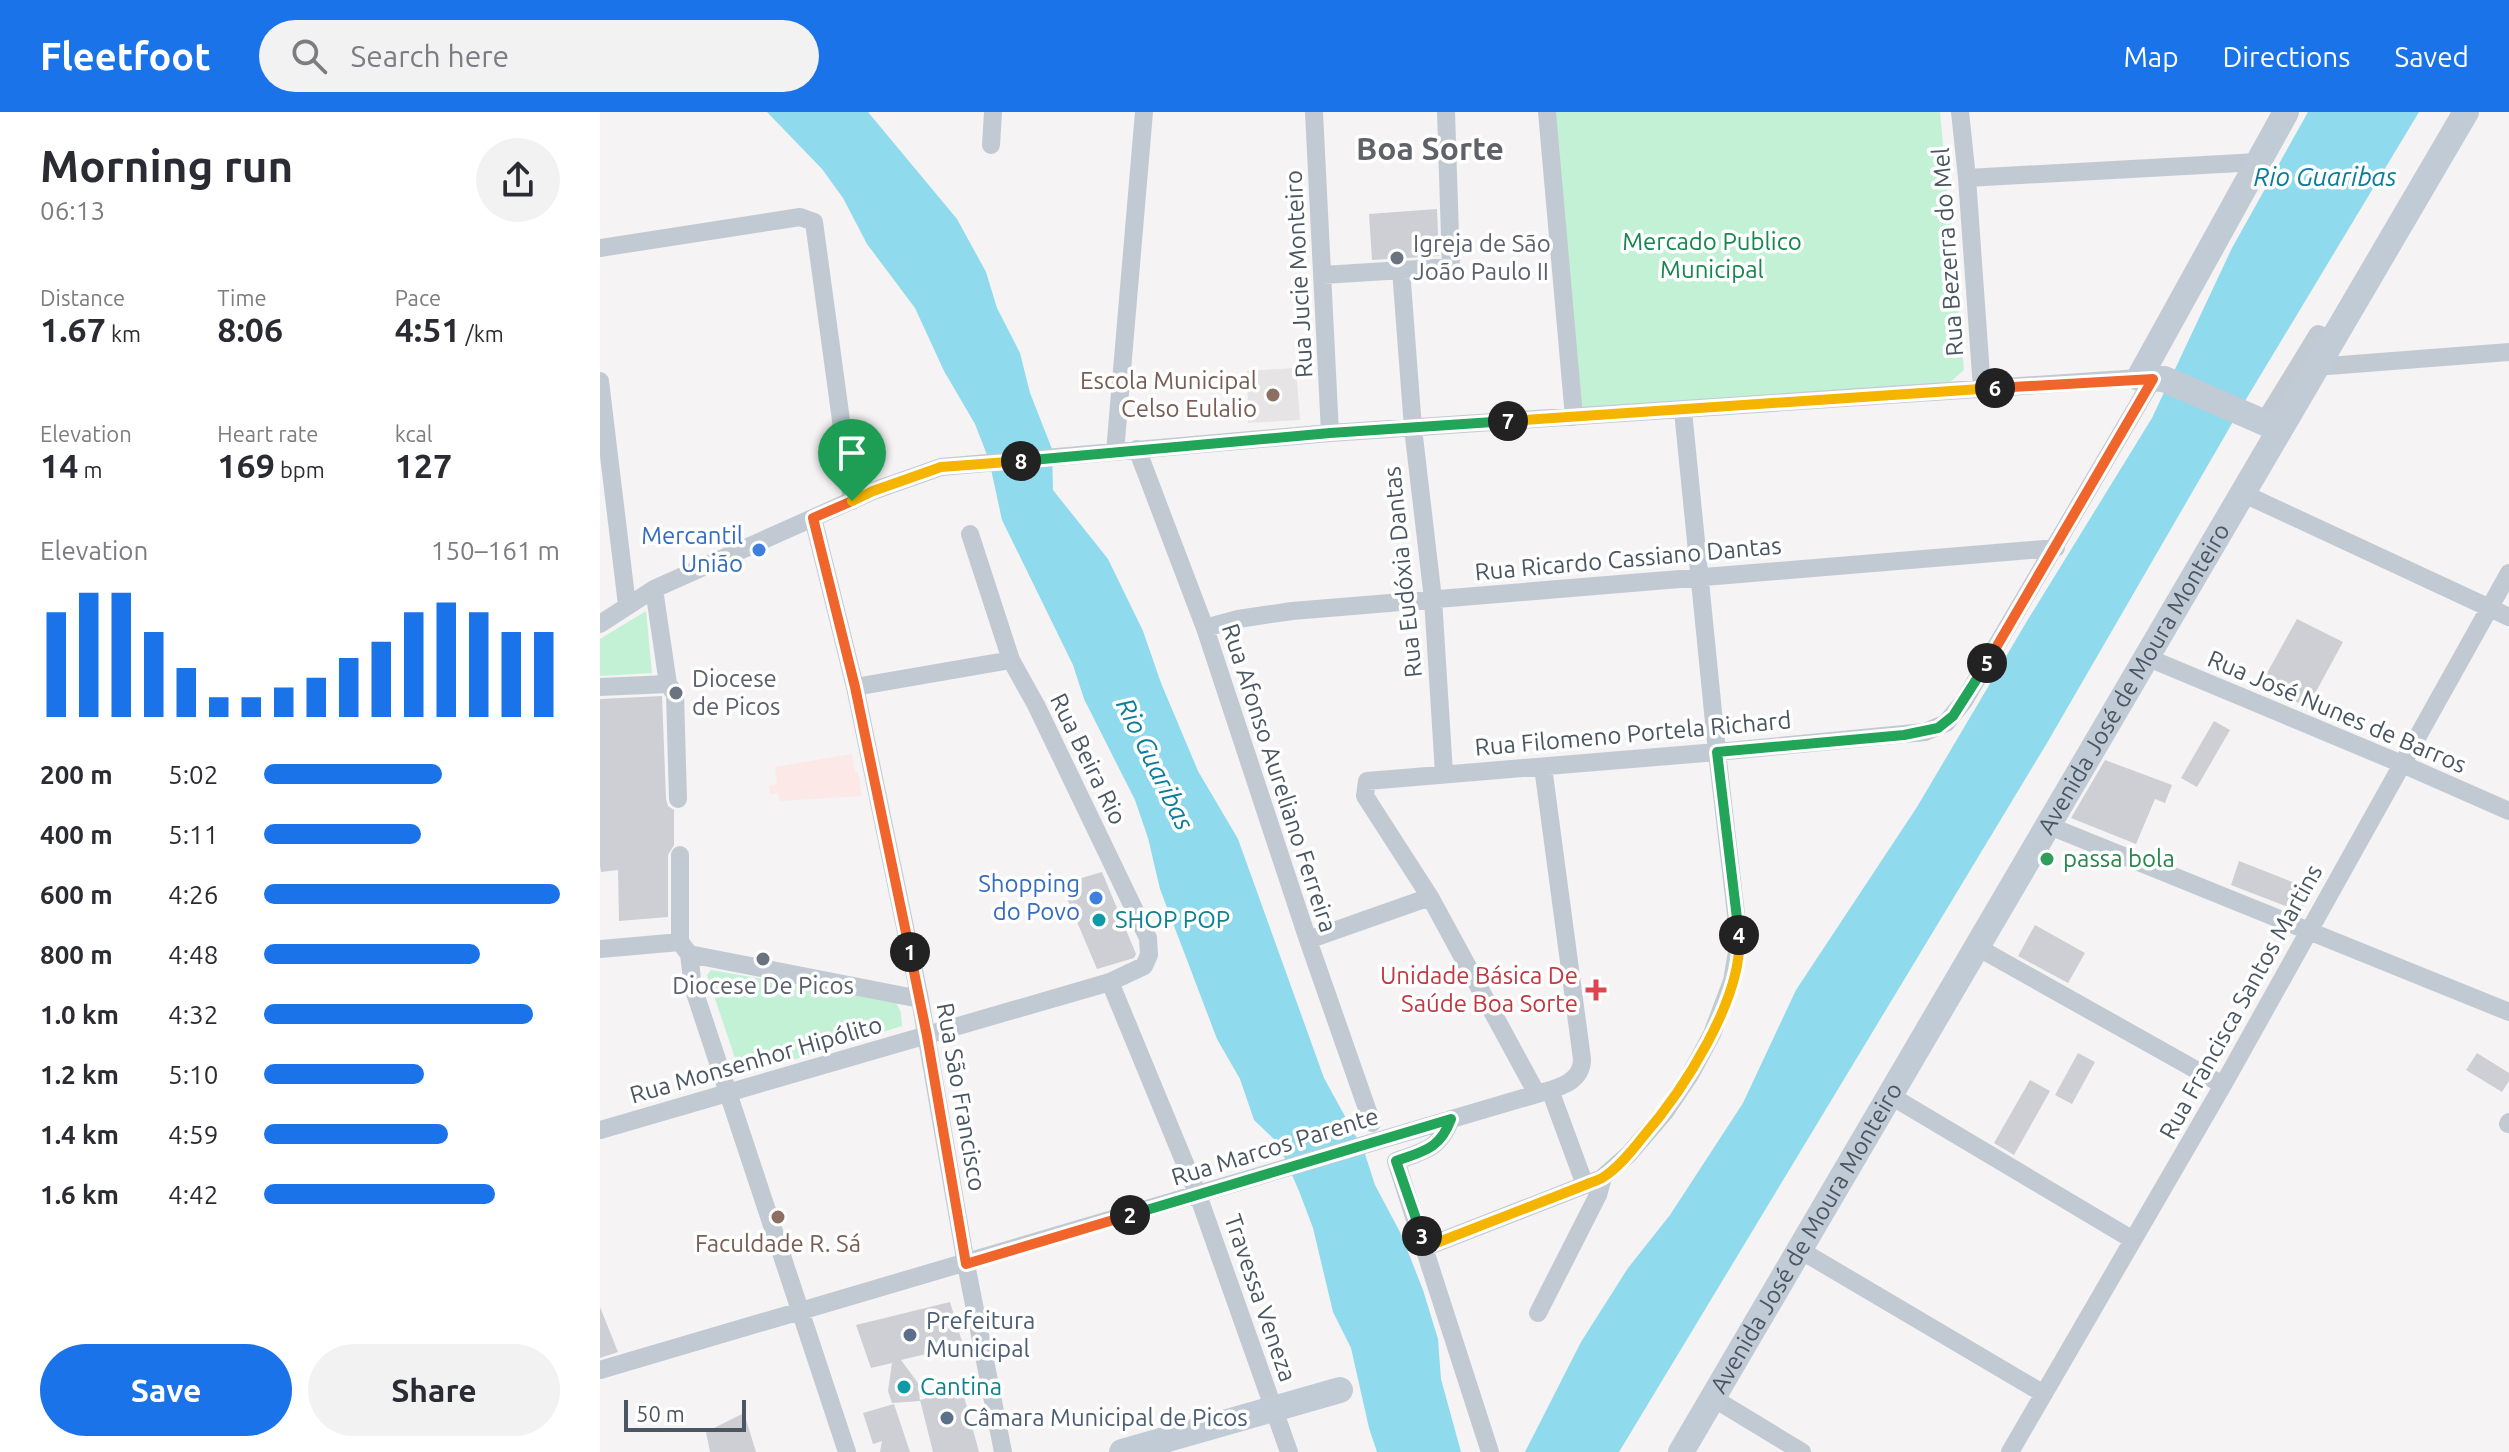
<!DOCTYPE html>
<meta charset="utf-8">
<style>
body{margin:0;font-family:Ubuntu,sans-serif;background:#f2f2f3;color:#2b2b33;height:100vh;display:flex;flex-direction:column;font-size:30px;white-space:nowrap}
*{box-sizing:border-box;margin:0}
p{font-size:26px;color:#7c7c81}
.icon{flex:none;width:44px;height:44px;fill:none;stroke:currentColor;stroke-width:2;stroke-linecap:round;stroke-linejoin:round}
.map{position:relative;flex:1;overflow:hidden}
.panel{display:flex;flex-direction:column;background:#fff;width:600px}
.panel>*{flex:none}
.scale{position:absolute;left:24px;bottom:20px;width:122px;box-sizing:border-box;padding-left:8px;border:4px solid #4a5661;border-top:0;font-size:22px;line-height:28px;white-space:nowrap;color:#4a5661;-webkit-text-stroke:6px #fff;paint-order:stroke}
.pin{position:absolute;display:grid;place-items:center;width:68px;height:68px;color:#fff;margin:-82px -34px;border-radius:50% 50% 50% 0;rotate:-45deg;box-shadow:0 0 8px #0007}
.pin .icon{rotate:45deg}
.km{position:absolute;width:40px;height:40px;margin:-20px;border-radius:50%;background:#222;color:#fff;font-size:22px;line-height:40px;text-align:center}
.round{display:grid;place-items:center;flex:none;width:84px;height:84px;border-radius:42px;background:#f2f2f3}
.summary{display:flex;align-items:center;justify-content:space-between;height:136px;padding:0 40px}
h1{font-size:44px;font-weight:700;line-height:60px}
.metrics{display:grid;grid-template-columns:repeat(3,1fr);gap:12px;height:136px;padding:8px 40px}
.metrics div{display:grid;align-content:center}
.metrics b{font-size:34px;font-weight:700}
.metrics small{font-size:22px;font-weight:400}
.metrics p{font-size:22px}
.chart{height:224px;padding:16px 40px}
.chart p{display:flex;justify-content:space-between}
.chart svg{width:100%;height:144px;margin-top:8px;stroke:#1a73e8;stroke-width:6}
.primary-button{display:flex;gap:16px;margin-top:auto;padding:16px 40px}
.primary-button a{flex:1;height:92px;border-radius:48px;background:#1a73e8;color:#fff;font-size:32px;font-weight:700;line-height:92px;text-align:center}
.primary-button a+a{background:#f2f2f3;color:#2b2b33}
ul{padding:0 40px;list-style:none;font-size:26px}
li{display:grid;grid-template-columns:128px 96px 1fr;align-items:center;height:60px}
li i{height:20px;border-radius:10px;background:#1a73e8}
header{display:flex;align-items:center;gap:48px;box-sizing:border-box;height:112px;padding:0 40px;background:#1a73e8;color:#fff}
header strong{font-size:38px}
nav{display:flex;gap:44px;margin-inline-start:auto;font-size:28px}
.search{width:560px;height:72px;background:#f2f2f3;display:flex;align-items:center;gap:20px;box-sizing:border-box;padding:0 28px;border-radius:44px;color:#7c7c81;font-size:30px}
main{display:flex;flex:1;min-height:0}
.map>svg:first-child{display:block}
.education{fill:#e6e4e5}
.medical{fill:#fce8e6}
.green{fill:#c3f1d5}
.water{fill:#90daee}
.building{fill:#cdcfd5}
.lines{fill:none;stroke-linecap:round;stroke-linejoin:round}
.street{stroke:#c1cad2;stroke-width:18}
.secondary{stroke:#c1cbd6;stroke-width:26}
.split-1-casing{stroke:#fff;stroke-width:16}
.split-2-casing{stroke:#fff;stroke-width:16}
.split-3-casing{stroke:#fff;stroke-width:16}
.split-4-casing{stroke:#fff;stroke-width:16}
.split-5-casing{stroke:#fff;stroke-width:16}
.split-6-casing{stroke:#fff;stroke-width:16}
.split-7-casing{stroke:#fff;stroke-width:16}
.split-8-casing{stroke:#fff;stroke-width:16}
.split-9-casing{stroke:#fff;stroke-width:16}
.split-1{stroke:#f0652b;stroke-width:10}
.split-2{stroke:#f0652b;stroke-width:10}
.split-3{stroke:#22a559;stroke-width:10}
.split-4{stroke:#f5b400;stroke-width:10}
.split-5{stroke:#22a559;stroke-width:10}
.split-6{stroke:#f0652b;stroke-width:10}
.split-7{stroke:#f5b400;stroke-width:10}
.split-8{stroke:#22a559;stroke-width:10}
.split-9{stroke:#f5b400;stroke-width:10}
.worship-dot{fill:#6b7280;stroke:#fff;stroke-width:3}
.education-dot{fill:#8d6e63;stroke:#fff;stroke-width:3}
.shop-dot{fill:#3f7fe0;stroke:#fff;stroke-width:3}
.leisure-dot{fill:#2e9e5b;stroke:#fff;stroke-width:3}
.culture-dot{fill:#0f9aa8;stroke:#fff;stroke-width:3}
.health-dot{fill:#e0444e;stroke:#fff;stroke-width:3}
.service-dot{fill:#5c6f8a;stroke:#fff;stroke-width:3}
.labels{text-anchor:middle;stroke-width:7;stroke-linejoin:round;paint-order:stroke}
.park-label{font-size:24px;fill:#17864f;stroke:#fff}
.worship-label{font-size:24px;fill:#5b616d;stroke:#fff;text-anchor:start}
.street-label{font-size:24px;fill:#4a5661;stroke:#fff}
.education-label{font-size:24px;fill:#785e54;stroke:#fff;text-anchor:end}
.shop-label{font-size:24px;fill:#366cbe;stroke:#fff;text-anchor:end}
.leisure-label{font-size:24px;fill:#27864d;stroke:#fff;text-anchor:start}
.culture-label{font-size:24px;fill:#0d838f;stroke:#fff;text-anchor:start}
.health-label{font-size:24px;fill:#be3a42;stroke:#fff;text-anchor:end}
.service-label{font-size:24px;fill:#4e5e75;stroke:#fff;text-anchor:start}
.water-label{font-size:26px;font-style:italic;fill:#0c7c9b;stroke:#fff}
.district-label{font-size:32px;font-weight:bold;fill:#5f6368;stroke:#fff}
</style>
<header>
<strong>Fleetfoot</strong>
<div class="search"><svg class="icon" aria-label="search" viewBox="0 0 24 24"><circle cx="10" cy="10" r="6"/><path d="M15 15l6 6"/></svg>Search here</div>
<nav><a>Map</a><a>Directions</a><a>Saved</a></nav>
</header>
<main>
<section class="panel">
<div class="summary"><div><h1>Morning run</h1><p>06:13</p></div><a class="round"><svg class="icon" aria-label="share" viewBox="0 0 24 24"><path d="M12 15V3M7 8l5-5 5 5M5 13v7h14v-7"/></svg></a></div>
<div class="metrics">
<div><p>Distance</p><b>1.67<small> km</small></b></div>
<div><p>Time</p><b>8:06</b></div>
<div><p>Pace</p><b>4:51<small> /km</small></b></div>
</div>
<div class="metrics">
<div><p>Elevation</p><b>14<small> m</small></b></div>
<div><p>Heart rate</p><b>169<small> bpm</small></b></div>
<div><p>kcal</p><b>127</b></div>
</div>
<div class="chart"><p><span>Elevation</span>150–161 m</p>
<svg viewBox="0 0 160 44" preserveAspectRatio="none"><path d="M5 44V12M15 44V6M25 44V6M35 44V18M45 44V29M55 44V38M65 44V38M75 44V35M85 44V32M95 44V26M105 44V21M115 44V12M125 44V9M135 44V12M145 44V18M155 44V18"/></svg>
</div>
<ul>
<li><b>200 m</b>5:02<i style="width:60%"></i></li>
<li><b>400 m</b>5:11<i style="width:53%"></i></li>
<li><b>600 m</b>4:26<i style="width:100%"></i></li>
<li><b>800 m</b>4:48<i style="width:73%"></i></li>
<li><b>1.0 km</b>4:32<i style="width:91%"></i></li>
<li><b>1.2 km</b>5:10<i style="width:54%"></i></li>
<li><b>1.4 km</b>4:59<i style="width:62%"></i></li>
<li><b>1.6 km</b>4:42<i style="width:78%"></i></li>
</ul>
<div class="primary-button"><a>Save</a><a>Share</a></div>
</section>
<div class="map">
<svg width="1909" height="1340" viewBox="0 0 1909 1340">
<rect width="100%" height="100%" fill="#f5f3f3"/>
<path class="education" d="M696,256L700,308L648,311L647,259Z"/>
<path class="medical" d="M252,642L255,660H258L262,684L180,689L178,681L170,682L169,674L177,672L175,655Z"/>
<path class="green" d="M954,0H1340L1364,258L1350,270L981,297Z
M46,499L52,561L0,564V527Z
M111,858L296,890L301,901L302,914L141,964L107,863Z"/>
<path class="water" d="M167,0H268L357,107L386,160L397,196L420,241L430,281L452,337L453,378L508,447L543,519L561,571L598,659L638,727L724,966L764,1039L775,1073L801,1122L823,1178L838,1227L841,1267L861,1340H777L769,1316L751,1236L733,1200L713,1116L699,1079L678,1031L654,1008L640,967L617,927L560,777L548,726L535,688L484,587L473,553L402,408L389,348L375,312L344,259L315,196L267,132L243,86L222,57Z
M1708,0H1819L1645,289L1447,631L1019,1340H925L981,1230L1028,1156L1070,1103L1143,991L1196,878L1317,695L1427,509L1552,306L1632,136Z"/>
<path class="building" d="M837,97L839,144L772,148L769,102Z
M1697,507L1743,530L1707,596L1662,570Z
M62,584L66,687L68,694L74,698V733L68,743V805L19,809L18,758L1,760L0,753V587Z
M1614,609L1630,618L1597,675L1581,666Z
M1505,648L1572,673L1565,691L1555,687L1536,732L1471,706Z
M1639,749L1710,777L1701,800L1631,773Z
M502,760L536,842L534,846L497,857L461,772Z
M1435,813L1485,841L1468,871L1418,844Z
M1478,941L1495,950L1472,992L1455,983Z
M1877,941L1909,961V969L1902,980L1866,958Z
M1430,968L1450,979L1414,1043L1394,1031Z
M350,1190L363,1233L301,1248L318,1271L320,1289L292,1291L288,1279L292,1251L271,1256L256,1213Z
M0,1195L18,1240L0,1246Z
M362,1277L379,1340H333L320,1288Z
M294,1292L310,1340H280L282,1329L273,1332L263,1301Z
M144,1301L156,1340H110L106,1320Z"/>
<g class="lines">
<path class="street" d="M714,0L730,321
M947,0L974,305
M1360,0L1367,66L1382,277
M391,33L393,0
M1367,66L1658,50
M0,136L200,105L214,110L252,389
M801,158L813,316L833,487L844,661
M723,163L851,155L846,0
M1694,261L1715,255L1909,240
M0,269L27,493
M1664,310L1718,222L1732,228
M537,337L605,516L708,828L772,1011
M515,340L544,0
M1642,381L1909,505
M213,406L255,575L320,887L366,1152L403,1340
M54,477L68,572L75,582L78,687
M0,512L54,477L273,379L341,355L730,321L1539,266
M605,516L638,507L692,499L1456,436
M1546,545L1802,652L1909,699
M0,575L68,572
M255,575L411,548
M1447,713L1909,900
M80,743V830L89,842L93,875L247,1340
M708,828L830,785
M1377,835L1623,973
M0,837L80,830
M89,842L320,887
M510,870L598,1083L689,1340
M950,978L985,1073L997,1068
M937,982L830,785L765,684L767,669L1117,640L1325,620L1346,611L1364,589L1553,267
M1291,984L1533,1128
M851,1007C840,1037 824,1039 796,1049L890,1340
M1908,1012L1909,1010
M0,1018L510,870L544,854L549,843L548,826L436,593L411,548L370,422
M826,1135L985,1073
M1200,1138L1444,1282
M938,1201L998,1083L1003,1065L1029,1042L1065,1000L1090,963L1112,922L1132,869L1139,828L1117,640L1083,299
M0,1258L937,982C957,976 982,971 982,947L943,655
M1113,1286L1202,1340
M1410,1340L1623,973L1909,461"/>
<g class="secondary">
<path d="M1679,317L1564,267L1539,266L1686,0"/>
<path d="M522,1340L740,1278"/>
<path id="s1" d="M1081,1340L1866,0"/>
</g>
</g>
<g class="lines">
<defs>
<path id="split-1" d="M252,389L213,406L255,575L310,840"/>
<path id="split-2" d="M310,840L327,924L366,1152L530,1103"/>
<path id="split-3" d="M530,1103L851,1007C840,1037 824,1039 796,1049L822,1124"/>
<path id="split-4" d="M822,1124L826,1135L985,1073C991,1070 997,1069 1002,1066C1018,1056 1031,1040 1042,1026C1082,980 1144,886 1139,823"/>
<path id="split-5" d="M1139,823L1117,640L1304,623L1338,616L1353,604L1387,551"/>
<path id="split-6" d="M1387,551L1553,267L1395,276"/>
<path id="split-7" d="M908,309L1395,276"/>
<path id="split-8" d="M421,349L730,321L908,309"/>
<path id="split-9" d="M252,389L273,379L341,355L421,349"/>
</defs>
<use href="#split-1" class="split-1-casing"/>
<use href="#split-2" class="split-2-casing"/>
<use href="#split-3" class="split-3-casing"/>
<use href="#split-4" class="split-4-casing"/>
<use href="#split-5" class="split-5-casing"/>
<use href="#split-6" class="split-6-casing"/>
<use href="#split-7" class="split-7-casing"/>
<use href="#split-8" class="split-8-casing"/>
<use href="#split-9" class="split-9-casing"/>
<use href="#split-1" class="split-1"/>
<use href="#split-2" class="split-2"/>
<use href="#split-3" class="split-3"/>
<use href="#split-4" class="split-4"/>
<use href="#split-5" class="split-5"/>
<use href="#split-6" class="split-6"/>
<use href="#split-7" class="split-7"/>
<use href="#split-8" class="split-8"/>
<use href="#split-9" class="split-9"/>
</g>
<g class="worship-dot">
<circle cx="797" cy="146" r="8"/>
<circle cx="76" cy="581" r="8"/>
<circle cx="163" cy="847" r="8"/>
</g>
<g class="education-dot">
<circle cx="673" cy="283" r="8"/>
<circle cx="178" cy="1105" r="8"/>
</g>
<g class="shop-dot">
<circle cx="159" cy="438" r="8"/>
<circle cx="496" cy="786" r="8"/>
</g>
<circle class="leisure-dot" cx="1447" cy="747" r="8"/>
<g class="culture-dot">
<circle cx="499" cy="808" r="8"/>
<circle cx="304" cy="1275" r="8"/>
</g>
<path class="health-dot" d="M992 866h8v8h8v8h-8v8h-8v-8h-8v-8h8z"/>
<g class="service-dot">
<circle cx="310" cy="1223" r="8"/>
<circle cx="347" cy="1306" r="8"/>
</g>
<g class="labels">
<g class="park-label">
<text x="1112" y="138">Mercado Publico<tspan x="1112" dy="28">Municipal</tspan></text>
</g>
<g class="worship-label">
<text x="813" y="140">Igreja de São<tspan x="813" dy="28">João Paulo II</tspan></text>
<text x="92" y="575">Diocese<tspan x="92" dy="28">de Picos</tspan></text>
<text x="163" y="882" text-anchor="middle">Diocese De Picos</text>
</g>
<g class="street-label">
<text transform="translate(1348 140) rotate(-94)" y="8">Rua Bezerra do Mel</text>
<text transform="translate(699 162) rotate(-93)" y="8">Rua Jucie Monteiro</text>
<text transform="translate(1028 447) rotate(-5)" y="8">Rua Ricardo Cassiano Dantas</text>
<text transform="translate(803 460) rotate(-96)" y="8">Rua Eudóxia Dantas</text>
<text dy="8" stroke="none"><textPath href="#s1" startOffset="896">Avenida José de Moura Monteiro</textPath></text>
<text transform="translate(1737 600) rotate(23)" y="8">Rua José Nunes de Barros</text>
<text transform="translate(1033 622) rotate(-5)" y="8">Rua Filomeno Portela Richard</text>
<text transform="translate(488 647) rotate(64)" y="8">Rua Beira Rio</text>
<text transform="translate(679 666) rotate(72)" y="8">Rua Afonso Aureliano Ferreira</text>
<text transform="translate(1641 890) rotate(-61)" y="8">Rua Francisca Santos Martins</text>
<text transform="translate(156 948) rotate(-16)" y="8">Rua Monsenhor Hipólito</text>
<text transform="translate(361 985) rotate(80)" y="8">Rua São Francisco</text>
<text transform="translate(675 1035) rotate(-17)" y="8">Rua Marcos Parente</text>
<text dy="8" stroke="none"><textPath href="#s1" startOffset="248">Avenida José de Moura Monteiro</textPath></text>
<text transform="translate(660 1186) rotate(71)" y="8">Travessa Veneza</text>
</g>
<g class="education-label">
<text x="657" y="277">Escola Municipal<tspan x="657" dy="28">Celso Eulalio</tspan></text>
<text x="178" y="1140" text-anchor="middle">Faculdade R. Sá</text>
</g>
<g class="shop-label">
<text x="143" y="432">Mercantil<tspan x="143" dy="28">União</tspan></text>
<text x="480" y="780">Shopping<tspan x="480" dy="28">do Povo</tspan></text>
</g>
<g class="leisure-label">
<text x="1463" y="755">passa bola</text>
</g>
<g class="culture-label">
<text x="515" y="816">SHOP POP</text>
<text x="320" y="1283">Cantina</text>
</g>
<g class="health-label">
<text x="978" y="872">Unidade Básica De<tspan x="978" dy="28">Saúde Boa Sorte</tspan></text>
</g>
<g class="service-label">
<text x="326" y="1217">Prefeitura<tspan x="326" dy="28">Municipal</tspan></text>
<text x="363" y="1314">Câmara Municipal de Picos</text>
</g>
<g class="water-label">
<text x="1725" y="74">Rio Guaribas</text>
<text transform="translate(555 652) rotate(64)" y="9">Rio Guaribas</text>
</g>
<g class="district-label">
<text x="830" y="48">Boa Sorte</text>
</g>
</g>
</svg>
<div class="scale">50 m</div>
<div class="pin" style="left:252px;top:389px;background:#1e9e55"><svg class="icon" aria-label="arrive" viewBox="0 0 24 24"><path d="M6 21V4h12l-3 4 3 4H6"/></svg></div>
<b class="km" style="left:310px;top:840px">1</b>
<b class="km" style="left:530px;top:1103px">2</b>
<b class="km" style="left:822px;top:1124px">3</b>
<b class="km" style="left:1139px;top:823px">4</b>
<b class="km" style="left:1387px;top:551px">5</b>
<b class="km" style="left:1395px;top:276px">6</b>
<b class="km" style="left:908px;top:309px">7</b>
<b class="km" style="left:421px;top:349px">8</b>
</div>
</main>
